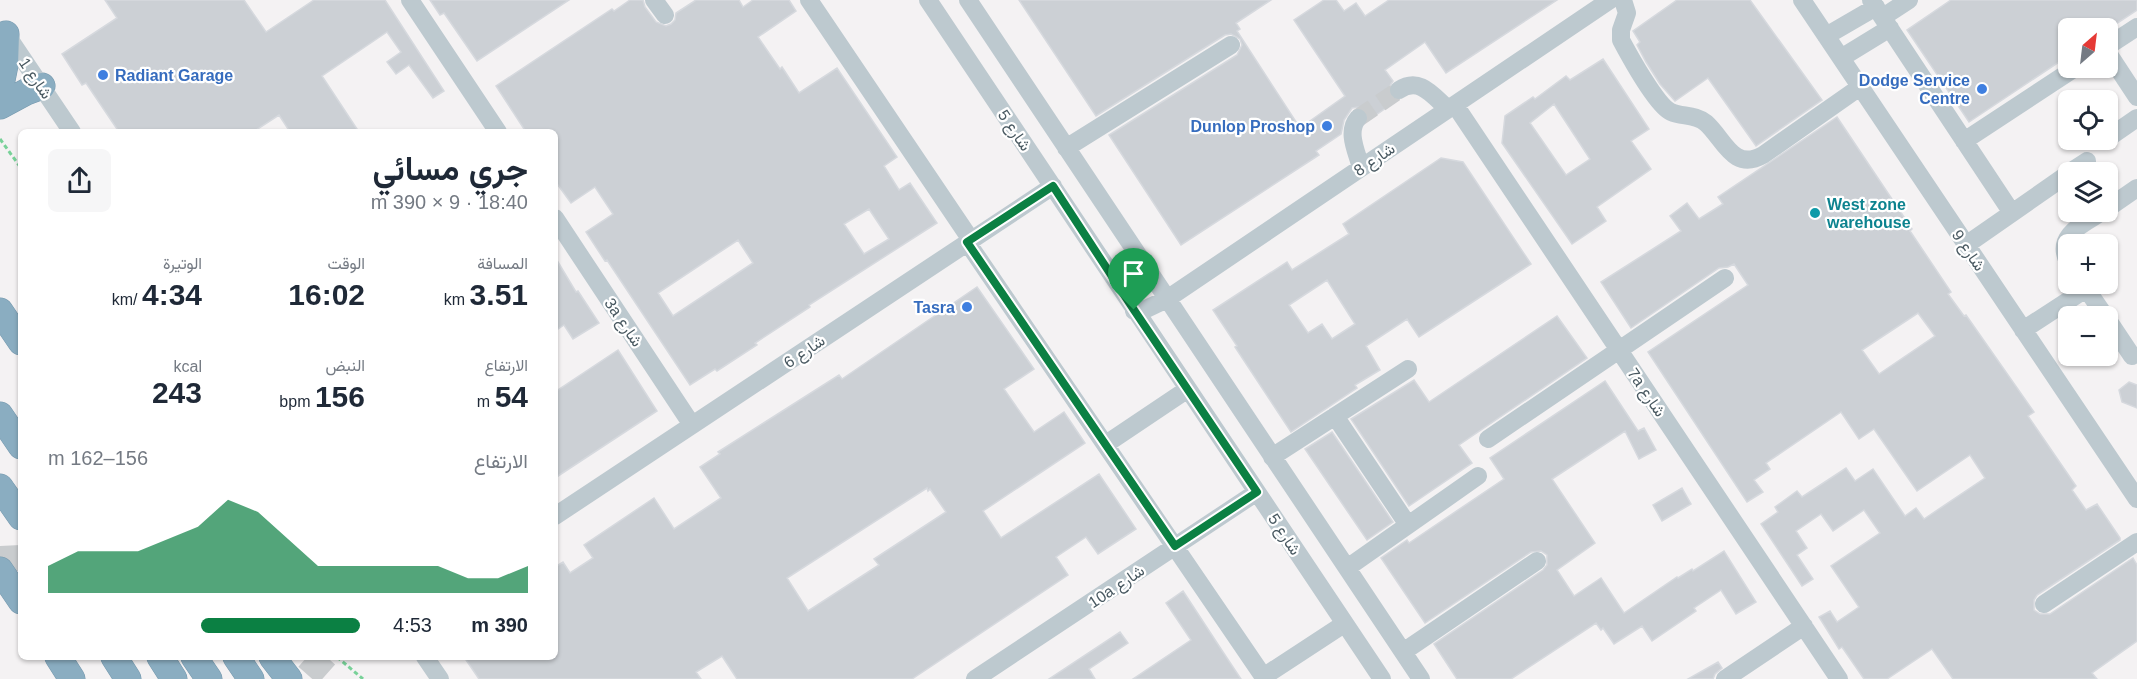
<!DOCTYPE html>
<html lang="ar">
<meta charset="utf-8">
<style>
body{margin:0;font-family:Arial,Vazirmatn,sans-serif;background:#f6f6f7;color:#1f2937;direction:rtl;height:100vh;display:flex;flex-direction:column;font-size:22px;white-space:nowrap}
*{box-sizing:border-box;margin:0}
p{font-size:20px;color:#747a83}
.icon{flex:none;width:33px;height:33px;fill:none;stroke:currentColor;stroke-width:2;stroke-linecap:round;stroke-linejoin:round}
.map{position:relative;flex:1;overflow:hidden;direction:ltr}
.details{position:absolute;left:18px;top:129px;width:540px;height:531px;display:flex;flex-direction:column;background:#fff;border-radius:9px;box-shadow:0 2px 4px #0004;direction:rtl}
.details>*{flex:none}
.needle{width:39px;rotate:28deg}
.buttons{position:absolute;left:2058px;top:18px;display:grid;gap:12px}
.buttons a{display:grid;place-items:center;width:60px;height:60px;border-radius:9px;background:#fff;box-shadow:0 2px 4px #0004;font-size:30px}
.pin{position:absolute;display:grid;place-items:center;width:51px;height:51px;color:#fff;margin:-62px -26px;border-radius:50% 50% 50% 0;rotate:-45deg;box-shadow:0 0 6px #0007}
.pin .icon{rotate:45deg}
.round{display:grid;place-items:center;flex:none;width:63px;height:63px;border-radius:9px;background:#f6f6f7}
.summary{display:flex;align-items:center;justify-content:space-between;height:102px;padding:0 30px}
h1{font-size:33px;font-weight:700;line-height:45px}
.stats{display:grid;grid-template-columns:repeat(3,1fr);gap:9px;height:102px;padding:6px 30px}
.stats div{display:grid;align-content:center}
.stats b{font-size:30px;font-weight:700}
.stats small{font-size:16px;font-weight:400}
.stats p{font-size:16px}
.chart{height:168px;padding:12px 30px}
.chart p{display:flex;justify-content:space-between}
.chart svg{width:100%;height:108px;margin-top:6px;fill:#0b8043;opacity:.7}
ul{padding:0 30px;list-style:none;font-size:20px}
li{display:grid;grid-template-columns:96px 72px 1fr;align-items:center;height:45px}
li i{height:15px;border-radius:8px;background:#0b8043}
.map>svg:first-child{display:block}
.building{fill:#ccd0d5;stroke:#d6d9de;stroke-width:1.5;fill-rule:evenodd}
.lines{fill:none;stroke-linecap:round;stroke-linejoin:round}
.minor-tunnel{stroke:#c9ccce;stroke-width:18;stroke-dasharray:18 9;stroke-linecap:butt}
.highway-tunnel{stroke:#c9ccce;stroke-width:26;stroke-dasharray:26 13;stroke-linecap:butt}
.highway-casing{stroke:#7598ad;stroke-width:27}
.path{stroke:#78d198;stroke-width:3;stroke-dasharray:4.5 3;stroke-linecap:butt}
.minor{stroke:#bdc9cf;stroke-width:18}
.highway{stroke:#8aadc1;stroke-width:26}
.route-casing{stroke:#fff;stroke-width:12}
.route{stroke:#0b8043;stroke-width:8}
.shop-dot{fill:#3f7fe0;stroke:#fff;stroke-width:2}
.culture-dot{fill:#0f9aa8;stroke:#fff;stroke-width:2}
.labels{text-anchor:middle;stroke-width:4.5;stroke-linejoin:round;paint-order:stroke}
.shop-label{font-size:16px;font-weight:bold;fill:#366cbe;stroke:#fff;text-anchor:end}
.street-label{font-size:16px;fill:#495961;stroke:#fff}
.culture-label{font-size:16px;font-weight:bold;fill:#0d838f;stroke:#fff;text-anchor:start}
</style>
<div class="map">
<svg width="2137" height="679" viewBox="0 0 2137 679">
<rect width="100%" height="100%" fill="#f4f2f3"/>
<path class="building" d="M105,0H244L266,32L314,0H385L444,91L433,98L409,65L396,74L387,62L401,52L387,32L322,76L359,132H290L279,115L253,132H119L86,83L82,85L62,54L117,18Z
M430,0H569L477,61L444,13L440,15Z
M630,0H643L645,7L656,22L666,26L671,24L675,20L676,13L696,0H739L743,7L753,0H789L796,11L758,37L780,69L782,67L799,93L837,68L897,157L884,166L899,190L910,183L937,223L809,305L810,307L755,343L757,345L717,371L715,369L690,385L607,260L605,261L586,232L613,214L595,187L571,203L555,181V132H526L496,86L612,9L614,11ZM869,209L889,239L864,254L844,224ZM738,240L753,263L673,316L658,293Z
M1019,0H1271L1236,23L1240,29L1237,31L1300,128L1345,96L1294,20L1324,0H1336L1344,11L1356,3L1365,16L1389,0H1557L1446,73L1425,42L1385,70L1393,81L1388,89L1389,94L1396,101L1369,120L1368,113L1364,109L1359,107L1352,108L1344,120L1341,134L1316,151L1319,155L1181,245L1109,135L1237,55L1242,45L1240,39L1231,34L1225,35L1096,116Z
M1677,0H1750L1822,100L1756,146L1708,78L1675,101L1660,84L1646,62L1637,45L1640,42L1633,31Z
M1951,0H2137V10L2110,28H2068V56L1969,122L1907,30Z
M1603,59L1649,129L1631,141L1651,169L1597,207L1606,221L1572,244L1502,143L1505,116L1533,97L1535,99L1566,76L1570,80ZM1554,104L1590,159L1566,175L1530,123Z
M1837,117L1912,229L1910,231L1951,292L1948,294L1964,316L1966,315L2034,412L2028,416L2076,486L2072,490L2086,510L2097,504L2120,538V540L2037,595L2034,600V610L2040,614H2050L2133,558L2137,565V641L2092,673L2097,679H1953L1932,649L1887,679H1864L1842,647L1839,649L1819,617L1830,611L1837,622L1859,607L1831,566L1880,533L1864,510L1833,531L1821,514L1796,531L1807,548L1797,555L1813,579L1802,586L1761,524L1778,512L1775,507L1797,491L1802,497L1846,468L1855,481L1873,469L1905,516L1916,508L1924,519L1985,478L1970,455L1917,491L1874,429L1859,439L1841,412L1766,463L1770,469L1754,480L1763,492L1747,502L1648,352L1748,285L1734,264L1728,267L1719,268L1631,328L1601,282L1681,231L1670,216L1687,203L1699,219L1723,204L1718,197ZM1918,313L1935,336L1879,374L1862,350Z
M1441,158L1463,162L1531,264L1419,337L1407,319L1366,346L1380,370L1355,385L1357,388L1291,432L1235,347L1237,346L1213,310L1287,262L1292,270L1349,234L1343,224ZM1327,280L1355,324L1332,339L1322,324L1308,333L1289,305Z
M555,257L576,292L578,291L599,323L573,339L564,325L555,331Z
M977,287L1034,369L1004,389L1034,432L1064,412L1085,443L983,511L1001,538L1099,474L1136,529L1098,554L1086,537L1056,557L1068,575L912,679H737L722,656L696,672L701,679H479L464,657H555V567L563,562L570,573L593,558L584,545L654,498L674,529L721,498L700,467L720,454L718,452L839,375L842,379ZM927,488L928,491L930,489L946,512L874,559L879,565L808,611L787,578Z
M1557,316L1587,358L1459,445L1472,463L1409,506L1351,419L1414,380L1429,402Z
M618,350L657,411L555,478V392Z
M1605,381L1638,431L1644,428L1656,450L1639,459L1625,431L1552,479L1595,543L1557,570L1574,596L1601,578L1624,613L1677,577L1678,578L1692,569L1693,571L1724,551L1756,602L1736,614L1721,590L1694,608L1696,611L1652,641L1642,626L1614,644L1603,628L1601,630L1596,623L1511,679H1457L1434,644L1543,570L1547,565V555L1541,551L1531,552L1425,623L1381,558L1407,540L1409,543L1504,479L1490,458Z
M2129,382L2137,385V408L2122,402L2119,390Z
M1332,432L1393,522L1367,540L1305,449Z
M1682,488L1691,504L1662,521L1653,505Z
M1183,591L1223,652L1241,679H1133L1191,640L1166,603Z
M1120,632L1128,643L1089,669L1095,679H1049Z
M1718,662L1722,668L1715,674L1713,679H1688Z"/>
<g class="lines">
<path class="minor-tunnel" d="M1358,118L1399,90"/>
<path class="highway-tunnel" d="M0,559L21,558
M307,657L332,679"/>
<defs>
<path id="highway" d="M0,90L5,65L6,34
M0,106L26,92L42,86
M0,311L21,342
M0,415L21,446
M0,487L21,517
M0,570L21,601
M58,657L72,679
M114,657L128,679
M160,657L174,679
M194,657L209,679
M236,657L251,679
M272,657L289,679"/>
</defs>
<use href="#highway" class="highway-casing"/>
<path class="path" d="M0,139L21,168
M337,657L363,679"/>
<path class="minor" d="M410,0L498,132
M654,0L665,15
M809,0L971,240
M928,0L1382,679
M968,0L1421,679
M1623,0L1627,13L1621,30V40C1629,55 1657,106 1671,112C1682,117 1695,114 1706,123C1724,139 1733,172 1763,155L1860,87
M1802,0L2137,499
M1871,0L2012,213
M1883,17L1909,0
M4,31L72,132
M1826,36L1876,7
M2108,46L2137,27
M2108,53L2137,97
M1841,58L1890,28
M1399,90C1420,76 1433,96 1448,109
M1455,105L1839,679
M1358,118C1346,132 1357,152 1361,168
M2108,138L2137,118
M1964,141L2075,68
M1066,148L1231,45
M2070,172L2087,161
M2108,208L2137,188
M555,218L692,425
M967,242L1265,679
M1966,245L2068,174
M2068,262C2055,235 2083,224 2102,212
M2083,284L2105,316
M1134,311L1146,309L1167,299L1610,0
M2108,320L2132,356
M2023,330L2086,289
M1335,416L1408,525
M1488,439L1725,278
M1106,444L1188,389
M1272,457L1408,369
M555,516L1053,186
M1347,568L1478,476
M2044,604L2137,542
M1403,652L1537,561
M425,657L440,679
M1263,677L1344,624
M975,679L1257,492
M1725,679L1804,626"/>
<use href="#highway" class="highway"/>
</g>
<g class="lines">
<defs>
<path id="route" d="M1053,186L1134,310L1257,492L1175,546L967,242Z"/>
</defs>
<use href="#route" class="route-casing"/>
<use href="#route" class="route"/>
</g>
<g class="shop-dot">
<circle cx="103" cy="75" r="6"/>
<circle cx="1982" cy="89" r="6"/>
<circle cx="1327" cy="126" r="6"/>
<circle cx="967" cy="307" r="6"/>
</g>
<circle class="culture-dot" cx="1815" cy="213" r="6"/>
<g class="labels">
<g class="shop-label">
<text x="115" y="81" text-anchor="start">Radiant Garage</text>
<text x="1970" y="86">Dodge Service<tspan x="1970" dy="18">Centre</tspan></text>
<text x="1315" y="132">Dunlop Proshop</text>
<text x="955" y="313">Tasra</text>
</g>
<g class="street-label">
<text transform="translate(36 78) rotate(56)" y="6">شارع 1</text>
<text transform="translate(1015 130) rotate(56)" y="6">شارع 5</text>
<text transform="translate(1374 159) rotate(-34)" y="6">شارع 8</text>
<text transform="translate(1969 250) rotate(56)" y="6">شارع 9</text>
<text transform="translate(624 322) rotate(56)" y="6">3a شارع</text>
<text transform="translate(804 351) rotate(-34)" y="6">شارع 6</text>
<text transform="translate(1647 392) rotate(56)" y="6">7a شارع</text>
<text transform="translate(1285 534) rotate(57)" y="6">شارع 5</text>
<text transform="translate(1116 586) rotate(-34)" y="6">10a شارع</text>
</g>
<g class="culture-label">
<text x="1827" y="210">West zone<tspan x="1827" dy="18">warehouse</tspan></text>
</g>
</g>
</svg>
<div class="buttons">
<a><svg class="needle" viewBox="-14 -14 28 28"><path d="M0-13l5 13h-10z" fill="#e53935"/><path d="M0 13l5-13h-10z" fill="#747a83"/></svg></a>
<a><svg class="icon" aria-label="locate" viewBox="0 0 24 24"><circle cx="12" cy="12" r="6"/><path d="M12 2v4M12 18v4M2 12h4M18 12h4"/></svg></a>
<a><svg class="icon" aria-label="layers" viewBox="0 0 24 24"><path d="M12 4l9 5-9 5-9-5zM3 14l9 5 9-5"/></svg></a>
<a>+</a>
<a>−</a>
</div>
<div class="pin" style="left:1134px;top:310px;background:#1e9e55"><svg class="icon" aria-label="arrive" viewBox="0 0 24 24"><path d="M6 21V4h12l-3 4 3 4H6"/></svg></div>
<section class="details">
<div class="summary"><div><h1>جري مسائي</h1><p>18:40 · 9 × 390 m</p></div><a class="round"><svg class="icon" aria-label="share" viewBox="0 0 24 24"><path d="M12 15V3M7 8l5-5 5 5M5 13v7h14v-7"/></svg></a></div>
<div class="stats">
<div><p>المسافة</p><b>3.51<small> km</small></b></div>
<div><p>الوقت</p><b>16:02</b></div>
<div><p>الوتيرة</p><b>4:34<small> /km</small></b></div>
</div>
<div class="stats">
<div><p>الارتفاع</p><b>54<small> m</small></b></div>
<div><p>النبض</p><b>156<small> bpm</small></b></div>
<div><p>kcal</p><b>243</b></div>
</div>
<div class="chart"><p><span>الارتفاع</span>156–162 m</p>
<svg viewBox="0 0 160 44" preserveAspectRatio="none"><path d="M0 44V33L10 27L20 27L30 27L40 22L50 17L60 6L70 11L80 22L90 33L100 33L110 33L120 33L130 33L140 38L150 38L160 33V44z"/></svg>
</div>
<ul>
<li><b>390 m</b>4:53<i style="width:51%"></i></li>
</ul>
</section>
</div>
